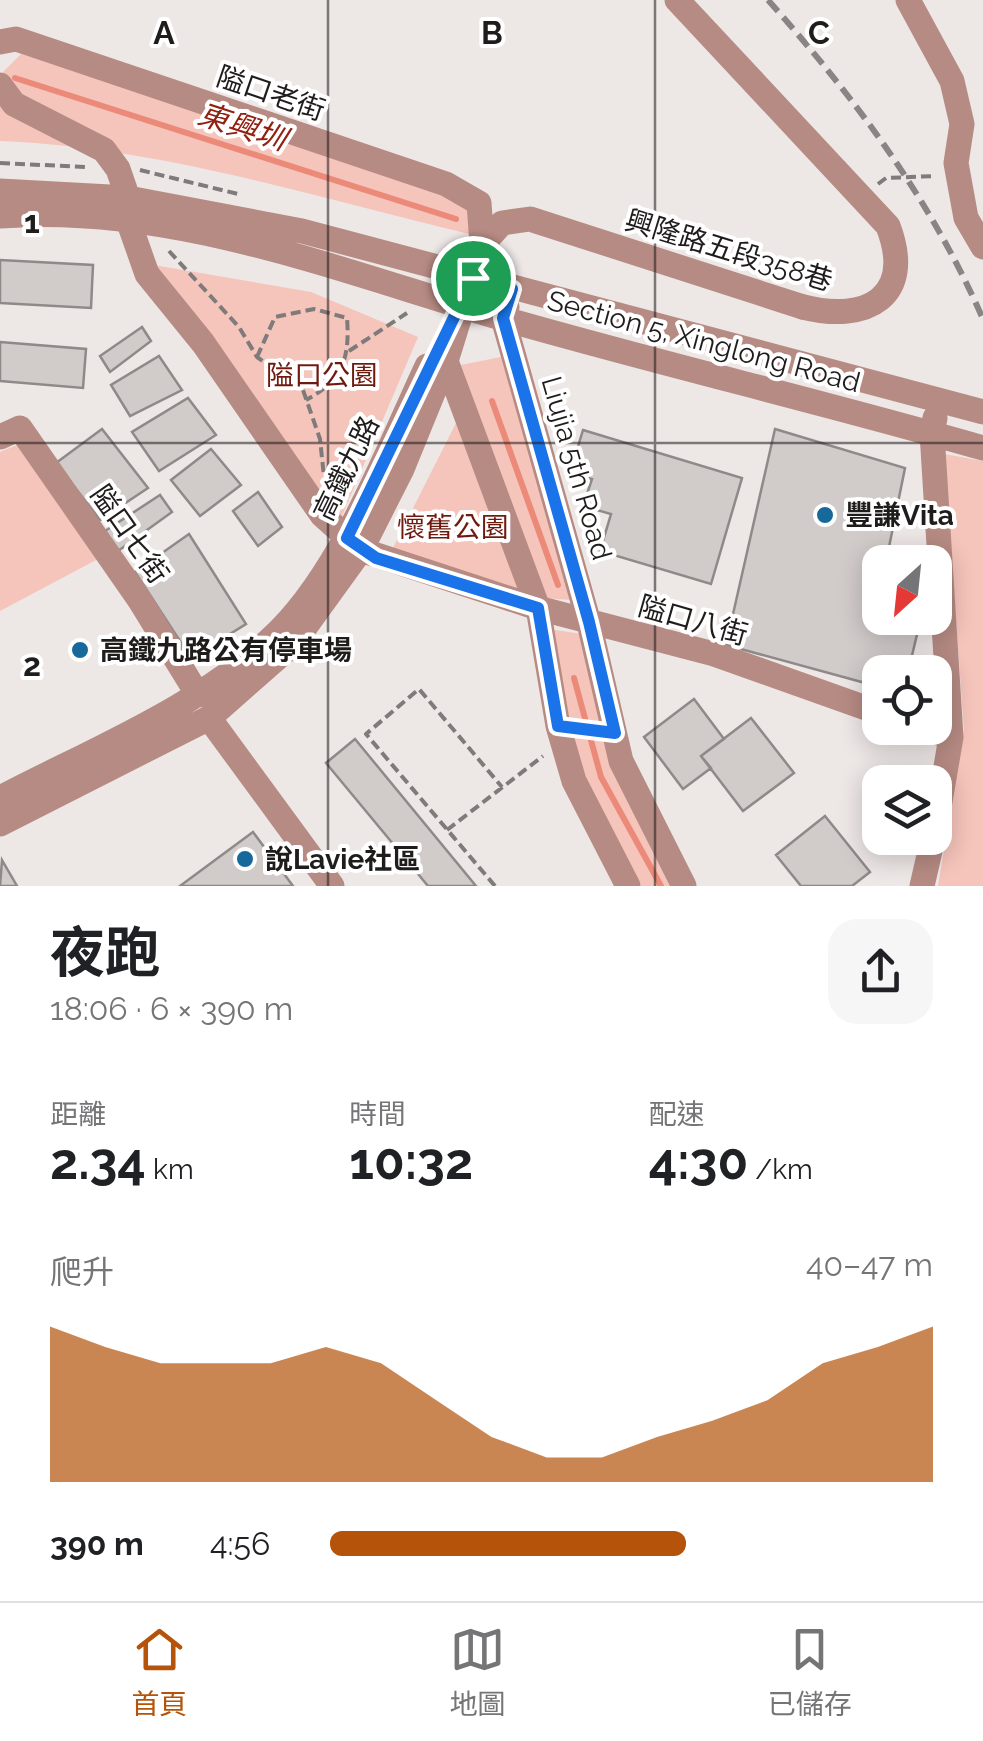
<!DOCTYPE html>
<html lang="zh-TW">
<meta charset="utf-8">
<style>
body{margin:0;font-family:Raleway,"Noto Sans TC",sans-serif;background:#f6f6f6;color:#202124;height:100vh;display:flex;flex-direction:column;font-size:38px;white-space:nowrap}
*{box-sizing:border-box;margin:0}
p{font-size:32px;color:#757577}
.icon{flex:none;width:55px;height:55px;fill:none;stroke:currentColor;stroke-width:2;stroke-linecap:round;stroke-linejoin:round}
.map{position:relative;height:886px;overflow:hidden}
.side{display:flex;flex-direction:column;background:#fff;flex:1}
.side>*{flex:none}
.needle{width:65px;rotate:207deg}
.tools{position:absolute;left:862px;top:545px;display:grid;gap:20px}
.tools a{display:grid;place-items:center;width:90px;height:90px;border-radius:20px;background:#fff;box-shadow:0 5px 25px #0003;font-size:50px}
.pin{position:absolute;display:grid;place-items:center;width:85px;height:85px;color:#fff;margin:-42px;border:5px solid #fff;border-radius:50%;box-shadow:0 2px 10px #0007}
.round{display:grid;place-items:center;flex:none;width:105px;height:105px;border-radius:30px;background:#f6f6f6}
.head{display:flex;align-items:center;justify-content:space-between;height:170px;padding:0 50px}
h1{font-size:55px;font-weight:700;line-height:75px}
.metrics{display:grid;grid-template-columns:repeat(3,1fr);gap:15px;height:170px;padding:10px 50px}
.metrics div{display:grid;align-content:center}
.metrics b{font-size:50px;font-weight:700}
.metrics small{font-size:28px;font-weight:400}
.metrics p{font-size:28px}
.chart{height:280px;padding:20px 50px}
.chart p{display:flex;justify-content:space-between}
.chart svg{width:100%;height:180px;margin-top:10px;fill:#b45309;opacity:.7}
ul{padding:0 50px;list-style:none;font-size:32px}
li{display:grid;grid-template-columns:160px 120px 1fr;align-items:center;height:75px}
li i{height:25px;border-radius:12px;background:#b45309}
.tab-bar{display:flex;justify-content:space-around;align-items:center;height:140px;border-top:2px solid #e0e0e0;background:#fff;font-size:28px;color:#757577}
.tab-bar a{display:grid;justify-items:center;gap:5px}
.tab-bar .current{color:#b45309}
.map>svg:first-child{display:block}
.green{fill:#f5c4bb}
.lines{fill:none;stroke-linecap:round;stroke-linejoin:round}
.stream{stroke:#eb8a79;stroke-width:6}
.building{fill:#d1cbca;stroke:#8f8a89;stroke-width:2.5}
.path{stroke:#7f7b7a;stroke-width:4;stroke-dasharray:10 5;stroke-linecap:butt}
.minor{stroke:#b68b83;stroke-width:25}
.rail{stroke:#898584;stroke-width:6;stroke-dasharray:15 8;stroke-linecap:butt}
.minor-bridge{stroke:#b68b83;stroke-width:25}
.route-casing{stroke:#fff;stroke-width:20}
.route{stroke:#1a73e8;stroke-width:12}
.grid{fill:none;stroke:#1f1c1c;stroke-width:2.5;stroke-opacity:0.55}
.poi-dot{fill:#166a9b;stroke:#fff;stroke-width:4}
.labels{text-anchor:middle;stroke-width:8;stroke-linejoin:round;paint-order:stroke}
.street-label{font-size:28px;fill:#1f1c1c;stroke:#fff}
.park-label{font-size:28px;fill:#6f1a0e;stroke:#fff}
.poi-label{font-size:28px;font-weight:bold;fill:#1f1c1c;stroke:#fff;text-anchor:start}
.water-label{font-size:30px;font-style:italic;fill:#922112;stroke:#fff}
.grid-label{font-size:32px;text-anchor:middle;font-weight:bold;fill:#1f1c1c;stroke:#fff;stroke-width:8;stroke-linejoin:round;paint-order:stroke}
</style>
<div class="map">
<svg width="983" height="886" viewBox="0 0 983 886">
<rect width="100%" height="100%" fill="#ede7e6"/>
<path class="green" d="M21,54L441,190L472,208L469,234C315,197 159,147 0,141V75Z
M142,263L311,292L418,337L339,523Z
M501,357L572,600L543,598L461,365Z
M458,419L521,595L392,550Z
M17,445L98,559L0,611V452Z
M944,454L983,461V886H938L964,730Z
M549,629L582,634L671,886H641L582,772Z"/>
<g class="lines">
<path class="stream" d="M15,78L456,219
M492,401L558,585
M574,678L601,777L661,886"/>
</g>
<path class="building" d="M0,260L93,265L91,308L0,303Z
M142,327L151,341L110,372L100,356Z
M0,342L86,349L83,388L0,381Z
M159,356L182,390L130,416L111,385Z
M188,398L216,435L159,471L132,432Z
M102,429L148,488L100,520L56,463Z
M775,429L905,468L886,562H880V618H921L908,672H880V687L726,645Z
M583,430L742,478L711,584L600,551L611,514L583,506L592,479L570,473Z
M211,449L241,485L200,516L171,480Z
M258,492L282,527L258,546L233,511Z
M160,495L172,512L118,551L105,531Z
M189,534L246,624L191,658L135,572Z
M694,699L724,739L701,756L711,768L683,789L644,737Z
M751,718L794,773L743,811L701,756Z
M355,739L476,886H428L326,763Z
M825,816L870,872L852,886H801L776,855Z
M253,832L293,886H180Z
M2,860L17,886H0Z"/>
<g class="lines">
<path class="path" d="M0,163L85,167
M140,170L242,195
M878,184L886,178L936,176
M169,251L239,327L257,357L303,390L320,439L324,477
M349,351L407,313
M257,357L275,317L314,309L347,318C350,358 343,380 306,400
M447,830L543,756
M495,886L366,734L419,689L502,787"/>
<path class="minor" d="M908,0L952,81L962,124L956,163L966,218L983,247
M0,42L16,39L446,184L479,203L482,245
M0,85L14,104L104,150L118,169L128,198V220L147,274L203,343L322,515L361,550L538,608L714,654L880,713
M0,191L128,198L302,231L983,412
M0,216C172,203 339,271 501,318C661,364 823,402 983,448
M507,307L503,318L589,623L621,761L684,886
M446,361L538,608L558,726L574,781L628,886
M0,437L20,428L139,599L198,695
M209,718L332,886
M923,728L951,737
M0,798C94,749 203,706 279,631C344,566 388,449 427,366
M0,824L209,718L293,644L361,550L402,469L446,361L482,245L502,223L530,219L803,307
M935,831L951,737L932,433L935,418
M922,886L933,838"/>
<path class="rail" d="M768,0C855,98 930,198 983,319"/>
<path class="minor-bridge" d="M677,0L888,226C915,297 867,323 803,307"/>
</g>
<g class="lines">
<defs>
<path id="route" d="M473,278L512,289L503,318L589,622L615,733L558,726L538,608L376,558L347,538Z"/>
</defs>
<use href="#route" class="route-casing"/>
<use href="#route" class="route"/>
</g>
<path class="grid" d="M328,0V886M655,0V886M0,443H983"/>
<g class="poi-dot">
<circle cx="825" cy="515" r="10"/>
<circle cx="80" cy="650" r="10"/>
<circle cx="245" cy="859" r="10"/>
</g>
<g class="labels">
<g class="street-label">
<text transform="translate(271 93) rotate(19)" y="10">隘口老街</text>
<text transform="translate(729 250) rotate(17)" y="10">興隆路五段358巷</text>
<text transform="translate(704 341) rotate(15)" y="10">Section 5, Xinglong Road</text>
<text transform="translate(346 468) rotate(-64)" y="10">高鐵九路</text>
<text transform="translate(577 468) rotate(74)" y="10">Liujia 5th Road</text>
<text transform="translate(130 534) rotate(55)" y="10">隘口七街</text>
<text transform="translate(693 620) rotate(16)" y="10">隘口八街</text>
</g>
<g class="park-label">
<text x="322" y="385">隘口公園</text>
<text x="453" y="537">懷舊公園</text>
</g>
<g class="poi-label">
<text x="845" y="525">豐謙Vita</text>
<text x="100" y="660">高鐵九路公有停車場</text>
<text x="265" y="869">說Lavie社區</text>
</g>
<g class="water-label">
<text transform="translate(242 127) rotate(18)" y="10">東興圳</text>
</g>
</g>
<g class="grid-label">
<text x="164" y="44">A</text>
<text x="492" y="44">B</text>
<text x="819" y="44">C</text>
<text x="32" y="233">1</text>
<text x="32" y="676">2</text>
</g>
</svg>
<div class="tools">
<a><svg class="needle" viewBox="-14 -14 28 28"><path d="M0-13l5 13h-10z" fill="#e53935"/><path d="M0 13l5-13h-10z" fill="#757577"/></svg></a>
<a><svg class="icon" aria-label="locate" viewBox="0 0 24 24"><circle cx="12" cy="12" r="6"/><path d="M12 2v4M12 18v4M2 12h4M18 12h4"/></svg></a>
<a><svg class="icon" aria-label="layers" viewBox="0 0 24 24"><path d="M12 4l9 5-9 5-9-5zM3 14l9 5 9-5"/></svg></a>
</div>
<div class="pin" style="left:473px;top:278px;background:#1e9e55"><svg class="icon" aria-label="arrive" viewBox="0 0 24 24"><path d="M6 21V4h12l-3 4 3 4H6"/></svg></div>
</div>
<section class="side">
<div class="head"><div><h1>夜跑</h1><p>18:06 · 6 × 390 m</p></div><a class="round"><svg class="icon" aria-label="share" viewBox="0 0 24 24"><path d="M12 15V3M7 8l5-5 5 5M5 13v7h14v-7"/></svg></a></div>
<div class="metrics">
<div><p>距離</p><b>2.34<small> km</small></b></div>
<div><p>時間</p><b>10:32</b></div>
<div><p>配速</p><b>4:30<small> /km</small></b></div>
</div>
<div class="chart"><p><span>爬升</span>40–47 m</p>
<svg viewBox="0 0 160 44" preserveAspectRatio="none"><path d="M0 44V6L10 11L20 15L30 15L40 15L50 11L60 15L70 24L80 33L90 38L100 38L110 33L120 29L130 24L140 15L150 11L160 6V44z"/></svg>
</div>
<ul>
<li><b>390 m</b>4:56<i style="width:59%"></i></li>
</ul>
</section>
<nav class="tab-bar">
<a class="current"><svg class="icon" aria-label="home" viewBox="0 0 24 24"><path d="M3 11l9-7 9 7M6 9v11h12V9"/></svg>首頁</a>
<a><svg class="icon" aria-label="map" viewBox="0 0 24 24"><path d="M3 6l6-2 6 2 6-2v14l-6 2-6-2-6 2zM9 4v14M15 6v14"/></svg>地圖</a>
<a><svg class="icon" aria-label="saved" viewBox="0 0 24 24"><path d="M7 4h10v16l-5-4-5 4z"/></svg>已儲存</a>
</nav>
